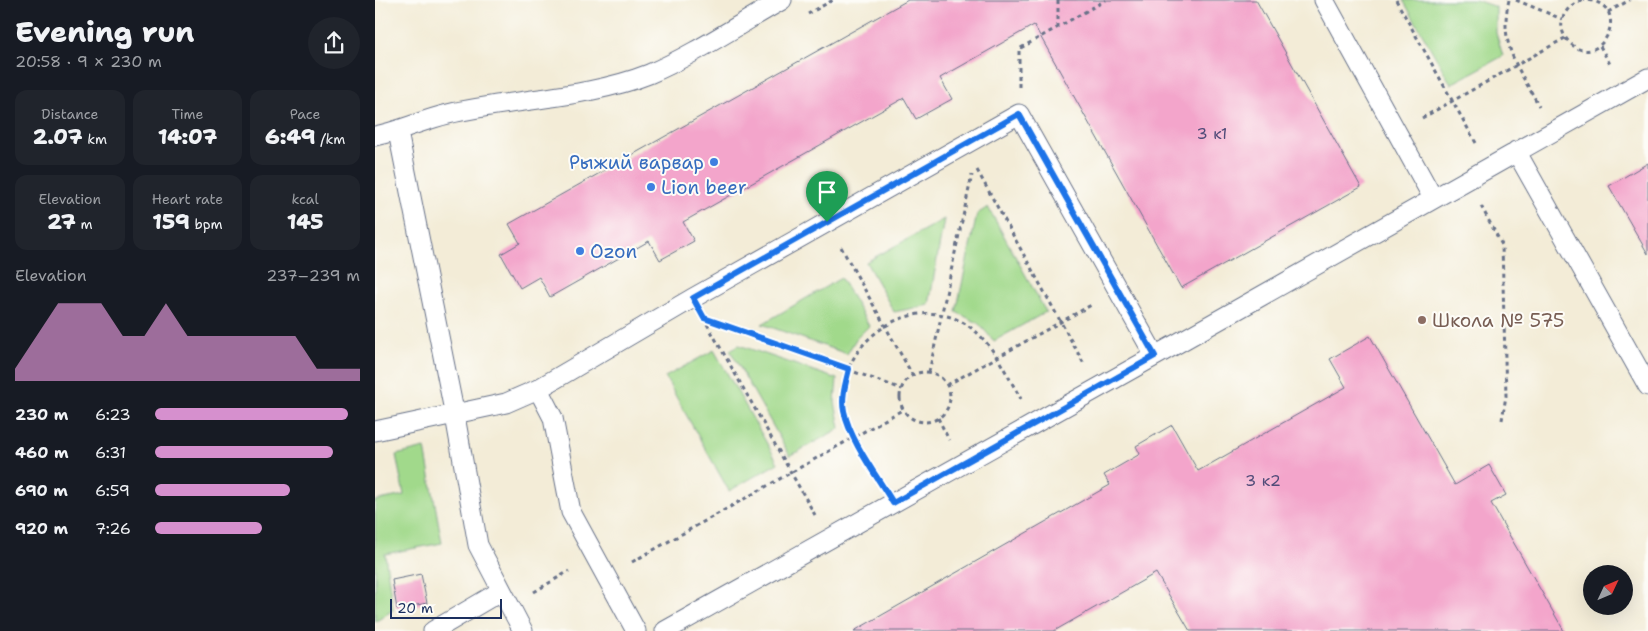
<!DOCTYPE html>
<meta charset="utf-8">
<style>
body{margin:0;font-family:"Shantell Sans",sans-serif;background:#20242c;color:#f1f3f6;height:100vh;display:flex;flex-direction:column;font-size:19px;white-space:nowrap}
*{box-sizing:border-box;margin:0}
p{font-size:16px;color:#9ea1a6}
.icon{flex:none;width:28px;height:28px;fill:none;stroke:currentColor;stroke-width:2;stroke-linecap:round;stroke-linejoin:round}
.map{position:relative;flex:1;overflow:hidden}
.panel{display:flex;flex-direction:column;background:#171b24;width:375px}
.panel>*{flex:none}
.needle{width:32px;rotate:46deg}
.buttons{position:absolute;left:1208px;top:565px;display:grid;gap:10px}
.buttons a{display:grid;place-items:center;width:50px;height:50px;border-radius:50%;background:#171b24;box-shadow:0 5px 20px #0002;font-size:25px}
.scale{position:absolute;left:15px;bottom:12px;width:112px;box-sizing:border-box;padding-left:5px;border:2px solid #1b2f5e;border-top:0;font-size:14px;line-height:18px;white-space:nowrap;color:#1b2f5e;-webkit-text-stroke:4px #fdfcf7;paint-order:stroke}
.pin{position:absolute;display:grid;place-items:center;width:42px;height:42px;color:#fff;margin:-51px -21px;border-radius:50% 50% 50% 0;rotate:-45deg;box-shadow:0 0 5px #0007}
.pin .icon{rotate:45deg}
.round{display:grid;place-items:center;flex:none;width:52px;height:52px;border-radius:26px;background:#20242c}
.head{display:flex;align-items:center;justify-content:space-between;height:85px;padding:0 15px}
h1{font-size:28px;font-weight:800;line-height:38px}
.figures{display:grid;grid-template-columns:repeat(3,1fr);gap:8px;height:85px;padding:5px 15px}
.figures div{display:grid;align-content:center;border-radius:12px;background:#20242c;text-align:center}
.figures b{font-size:21px;font-weight:800}
.figures small{font-size:14px;font-weight:400}
.figures p{font-size:14px}
.chart{height:140px;padding:10px 15px}
.chart p{display:flex;justify-content:space-between}
.chart svg{width:100%;height:90px;margin-top:5px;fill:#d690ce;opacity:.7}
ul{padding:0 15px;list-style:none;font-size:16px}
li{display:grid;grid-template-columns:80px 60px 1fr;align-items:center;height:38px}
li i{height:12px;border-radius:6px;background:#d690ce}
main{display:flex;flex:1;min-height:0}
.map>svg:first-child{display:block}
.green{fill:#a1d98b;stroke:#5e8474}
.building{fill:#f3a5cb}
.lines{fill:none;stroke-linecap:round;stroke-linejoin:round}
.service-casing{stroke:#677188;stroke-width:21}
.path{stroke:#677188;stroke-width:3;stroke-dasharray:4 4;stroke-linecap:butt}
.service{stroke:#fff;stroke-width:19}
.route-casing{stroke:#fff;stroke-width:10}
.route{stroke:#1a73e8;stroke-width:6}
.shop-dot{fill:#3f7fe0;stroke:#fdfcf7;stroke-width:2}
.education-dot{fill:#8d6e63;stroke:#fdfcf7;stroke-width:2}
.labels{text-anchor:middle;stroke-width:4;stroke-linejoin:round;paint-order:stroke}
.number-label{font-size:16px;fill:#514c79}
.shop-label{font-size:19px;fill:#366cbe;stroke:#fdfcf7;text-anchor:start}
.education-label{font-size:19px;fill:#785e54;stroke:#fdfcf7;text-anchor:start}
</style>
<main>
<section class="panel">
<div class="head"><div><h1>Evening run</h1><p>20:58 · 9 × 230 m</p></div><a class="round"><svg class="icon" aria-label="share" viewBox="0 0 24 24"><path d="M12 15V3M7 8l5-5 5 5M5 13v7h14v-7"/></svg></a></div>
<div class="figures">
<div><p>Distance</p><b>2.07<small> km</small></b></div>
<div><p>Time</p><b>14:07</b></div>
<div><p>Pace</p><b>6:49<small> /km</small></b></div>
</div>
<div class="figures">
<div><p>Elevation</p><b>27<small> m</small></b></div>
<div><p>Heart rate</p><b>159<small> bpm</small></b></div>
<div><p>kcal</p><b>145</b></div>
</div>
<div class="chart"><p><span>Elevation</span>237–239 m</p>
<svg viewBox="0 0 160 44" preserveAspectRatio="none"><path d="M0 44V38L10 22L20 6L30 6L40 6L50 22L60 22L70 6L80 22L90 22L100 22L110 22L120 22L130 22L140 38L150 38L160 38V44z"/></svg>
</div>
<ul>
<li><b>230 m</b>6:23<i style="width:94%"></i></li>
<li><b>460 m</b>6:31<i style="width:87%"></i></li>
<li><b>690 m</b>6:59<i style="width:66%"></i></li>
<li><b>920 m</b>7:26<i style="width:52%"></i></li>
</ul>
</section>
<div class="map">
<svg width="1273" height="631" viewBox="0 0 1273 631">
<rect width="100%" height="100%" fill="#fdfcf7"/>
<filter id="ink" filterUnits="userSpaceOnUse"><feTurbulence type="fractalNoise" baseFrequency=".02" numOctaves="2"/><feDisplacementMap in="SourceGraphic" scale="10" xChannelSelector="R" yChannelSelector="G"/><feConvolveMatrix kernelMatrix="1 2 1 2 8 2 1 2 1" color-interpolation-filters="sRGB"/></filter>
<filter id="wash" filterUnits="userSpaceOnUse"><feTurbulence type="fractalNoise" baseFrequency=".0096" numOctaves="4" result="noise"/><feDisplacementMap in="SourceGraphic" scale="20" xChannelSelector="R" yChannelSelector="G"/><feGaussianBlur stdDeviation="1.12" result="paint"/><feColorMatrix in="noise" values="0 0 0 0 0 0 0 0 0 0 0 0 0 0 0 0 0 1.4 0 .05"/><feComposite in="paint" operator="in"/></filter>
<g filter="url(#wash)">
<rect width="100%" height="100%" fill="#f3ecd7"/>
<path class="green" d="M1028,0H1100L1121,7V33L1128,56L1076,84Z
M613,207L671,312L619,341L603,323L581,312L602,214Z
M569,219L554,305L519,312L491,262Z
M466,278L494,326L481,339L472,354L387,324Z
M364,345L462,379L460,402L465,428L415,456L355,350Z
M339,350L403,463L354,491L290,377Z
M50,448L67,543L10,554L18,610L0,622V501L29,495L21,455Z"/>
<g id="blocks">
<path class="building" d="M533,0H881L986,187L806,288L659,25L565,78L577,99L541,119L529,98L308,222L319,241L285,260L274,241L175,297L164,277L145,288L126,254L145,243L134,224Z
M1273,163V254L1234,186Z
M995,336L1080,485L1114,465L1131,495L1116,503L1189,631H815L781,573L679,631H479L735,485L729,475L765,454L761,446L797,425L823,471L971,387L955,359Z
M46,574L52,603L22,609L17,580Z"/>
</g>
</g>
<g filter="url(#ink)">
<use href="#blocks" fill-opacity="0" stroke="#677188" stroke-width="1"/>
<g class="lines">
<defs>
<path id="service" d="M949,0L1058,198
M23,132L80,416L103,545L148,631
M0,136C25,131 48,120 73,114C137,99 214,98 274,74C317,56 366,23 407,0
M1141,151L1273,386
M163,389L178,418L196,512L261,631
M0,431L131,403L163,389L318,298L644,114L780,356L1273,78
M58,631L126,591
M290,631L780,356"/>
</defs>
<use href="#service" class="service-casing"/>
<path class="path" d="M683,0V27
M1021,0L1101,143
M1134,0C1123,45 1144,68 1164,106
M1141,0L1187,19
M1207,0C1189,6 1179,26 1194,42C1226,75 1261,1 1209,0
M1233,12L1255,0
M433,14L458,0
M1225,46L1236,66
M644,87V49L731,0
M1047,118L1190,38
M602,170L709,364
M1106,206L1127,245L1131,396L1127,420
M466,247L538,376
M337,321L527,389
M332,324L440,515
M554,372L597,175
M525 397a25 25 0 1 1 50 0a25 25 0 1 1-50 0Z
M572,385L718,304
M563,418L574,440
M503,478C491,458 473,434 469,410C457,342 543,284 599,330C620,348 632,375 646,399
M257,562L529,409
M159,592L194,571"/>
<use href="#service" class="service"/>
</g>
</g>
<g class="lines" filter="url(#ink)">
<defs>
<path id="route" d="M644,114L780,356L518,503C502,476 475,441 469,411C466,397 471,382 474,369L329,318L318,298Z"/>
</defs>
<use href="#route" class="route-casing"/>
<use href="#route" class="route"/>
</g>
<g class="shop-dot">
<circle cx="339" cy="162" r="5"/>
<circle cx="276" cy="187" r="5"/>
<circle cx="205" cy="251" r="5"/>
</g>
<circle class="education-dot" cx="1047" cy="320" r="5"/>
<g class="labels">
<g class="number-label">
<text x="837" y="139">3 к1</text>
<text x="888" y="486">3 к2</text>
</g>
<g class="shop-label">
<text x="329" y="169" text-anchor="end">Рыжий варвар</text>
<text x="286" y="194">Lion beer</text>
<text x="215" y="258">Ozon</text>
</g>
<g class="education-label">
<text x="1057" y="327">Школа № 575</text>
</g>
</g>
</svg>
<div class="buttons">
<a><svg class="needle" viewBox="-14 -14 28 28"><path d="M0-13l5 13h-10z" fill="#e53935"/><path d="M0 13l5-13h-10z" fill="#9ea1a6"/></svg></a>
</div>
<div class="scale">20 m</div>
<div class="pin" style="left:452px;top:222px;background:#1e9e55"><svg class="icon" aria-label="arrive" viewBox="0 0 24 24"><path d="M6 21V4h12l-3 4 3 4H6"/></svg></div>
</div>
</main>
